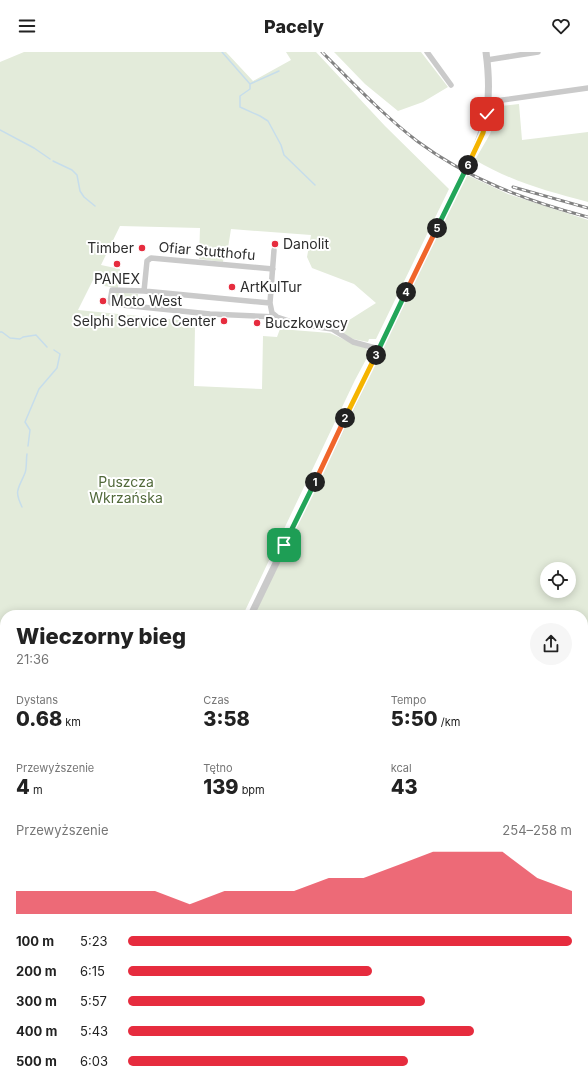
<!DOCTYPE html>
<html lang="pl">
<meta charset="utf-8">
<style>
body{margin:0;font-family:Inter,sans-serif;background:#f6f6f6;color:#222;height:100vh;display:flex;flex-direction:column;font-size:15px;white-space:nowrap}
*{box-sizing:border-box;margin:0}
p{font-size:13px;color:#767676}
.icon{flex:none;width:22px;height:22px;fill:none;stroke:currentColor;stroke-width:2;stroke-linecap:round;stroke-linejoin:round}
.map{position:relative;flex:1;overflow:hidden}
.details{position:absolute;left:0px;top:558px;width:588px;height:474px;display:flex;flex-direction:column;background:#fff;border-radius:16px 16px 0 0;box-shadow:0 2px 10px #0003}
.details>*{flex:none}
.controls{position:absolute;left:540px;top:510px;display:grid;gap:8px}
.controls a{display:grid;place-items:center;width:36px;height:36px;border-radius:50%;background:#fff;box-shadow:0 2px 10px #0003;font-size:20px}
.pin{position:absolute;display:grid;place-items:center;width:34px;height:34px;color:#fff;margin:-17px;border-radius:8px;box-shadow:0 2px 6px #0006}
.km{position:absolute;width:20px;height:20px;margin:-10px;border-radius:50%;background:#222;color:#fff;font-size:11px;line-height:20px;text-align:center}
.round{display:grid;place-items:center;flex:none;width:42px;height:42px;border-radius:21px;background:#f6f6f6}
.overview{display:flex;align-items:center;justify-content:space-between;height:68px;padding:0 16px}
h1{font-size:22px;font-weight:800;line-height:30px}
.figures{display:grid;grid-template-columns:repeat(3,1fr);gap:6px;height:68px;padding:4px 16px}
.figures div{display:grid;align-content:center}
.figures b{font-size:20px;font-weight:800}
.figures small{font-size:11px;font-weight:400}
.figures p{font-size:11px}
.chart{height:112px;padding:8px 16px}
.chart p{display:flex;justify-content:space-between}
.chart svg{width:100%;height:72px;margin-top:4px;fill:#e62c3e;opacity:.7}
ul{padding:0 16px;list-style:none;font-size:13px}
li{display:grid;grid-template-columns:64px 48px 1fr;align-items:center;height:30px}
li i{height:10px;border-radius:5px;background:#e62c3e}
header{display:flex;justify-content:space-between;align-items:center;height:52px;padding:0 16px;background:#fff;font-size:18px;font-weight:800}
.map>svg:first-child{display:block}
.green{fill:#e3ebda;fill-rule:evenodd}
.lines{fill:none;stroke-linecap:round;stroke-linejoin:round}
.stream{stroke:#c6ddeb;stroke-width:1.5}
.minor{stroke:#cacaca;stroke-width:5.5}
.tertiary{stroke:#cacaca;stroke-width:7}
.rail-casing{stroke:#828282;stroke-width:3}
.rail{stroke:#fff;stroke-width:1.5;stroke-dasharray:4.5;stroke-linecap:butt}
.tertiary-bridge{stroke:#cacaca;stroke-width:7}
.split-1-casing{stroke:#fff;stroke-width:8}
.split-2-casing{stroke:#fff;stroke-width:8}
.split-3-casing{stroke:#fff;stroke-width:8}
.split-4-casing{stroke:#fff;stroke-width:8}
.split-5-casing{stroke:#fff;stroke-width:8}
.split-6-casing{stroke:#fff;stroke-width:8}
.split-7-casing{stroke:#fff;stroke-width:8}
.split-1{stroke:#22a559;stroke-width:5}
.split-2{stroke:#f0652b;stroke-width:5}
.split-3{stroke:#f5b400;stroke-width:5}
.split-4{stroke:#22a559;stroke-width:5}
.split-5{stroke:#f0652b;stroke-width:5}
.split-6{stroke:#22a559;stroke-width:5}
.split-7{stroke:#f5b400;stroke-width:5}
.poi-dot{fill:#e62c3e;stroke:#fff;stroke-width:1.5}
.labels{text-anchor:middle;stroke-width:4;stroke-linejoin:round;paint-order:stroke}
.poi-label{font-size:14px;fill:#2d2d2d;stroke:#fff;text-anchor:start}
.street-label{font-size:14px;fill:#2d2d2d;stroke:#fff}
.park-label{font-size:14px;fill:#51693a;stroke:#fff}
</style>
<header><svg class="icon" aria-label="menu" viewBox="0 0 24 24"><path d="M4 6h16M4 12h16M4 18h16"/></svg>Pacely<svg class="icon" aria-label="heart" viewBox="0 0 24 24"><path d="M12 20l-8-8c-3-5 5-10 8-4 3-6 11-1 8 4z"/></svg></header>
<div class="map">
<svg width="588" height="1032" viewBox="0 0 588 1032">
<rect width="100%" height="100%" fill="#fff"/>
<path class="green" d="M24,0H226L253,29L291,8L286,0H316L385,74L449,137L376,287H369L368,290L353,287L335,277L376,251L354,232L312,216L307,205L311,183L231,177L228,196H225L223,210L199,207L200,176L120,174L101,213L120,217L118,236L104,234L95,224L78,258L189,269L195,274L194,334L262,337L263,284L277,285L280,277L330,281L354,292L365,294L369,302L355,328L243,563H5V1027H29L28,1032H0V10Z
M334,0H421L448,35L423,50L398,59L365,32Z
M519,52L522,88L588,80V150C546,139 513,130 475,108L490,82L501,54Z
M467,123L508,142L588,168V1032H44L46,1027H583V563H254ZM547,517H569V539H547Z
M113,240L138,242V251L112,249Z"/>
<g class="lines">
<path class="stream" d="M222,0L250,32V37L240,44V55L260,64L268,69L281,93L284,103L315,133
M250,32L279,19
M0,78L34,96L50,107
M53,109L72,118L77,123L80,139L84,145L95,154
M0,280H2L10,286L20,287L23,285L36,283L47,295
M28,394L30,378L25,370L39,337L57,316L60,302L54,298
M22,455C14,438 18,438 25,421C27,416 26,407 27,402
M583,693L588,686
M429,1027L436,1032
M182,1032L201,1027
M381,1032L385,1027"/>
<path class="minor" d="M427,0L451,33
M487,8L538,0
M488,50L588,36
M274,198L270,251L272,261L277,265L298,272L332,277L353,290L379,297
M144,239L147,209L151,206L273,217
M270,251L144,239L112,238L110,250L112,252L210,262L277,265"/>
<path class="tertiary" d="M469,112C488,72 492,45 486,0
M251,563L463,123
M35,1032L36,1027"/>
<defs>
<path id="rail" d="M322,0C352,30 383,63 417,89C468,127 527,149 588,165
M513,135L588,156"/>
</defs>
<use href="#rail" class="rail-casing"/>
<use href="#rail" class="rail"/>
<path class="tertiary-bridge" d="M463,123L469,112"/>
</g>
<g class="lines">
<defs>
<path id="split-1" d="M284,493L315,430"/>
<path id="split-2" d="M315,430L345,366"/>
<path id="split-3" d="M345,366L376,303"/>
<path id="split-4" d="M376,303L406,240"/>
<path id="split-5" d="M406,240L437,176"/>
<path id="split-6" d="M437,176L468,113"/>
<path id="split-7" d="M468,113L483,81L487,62"/>
</defs>
<use href="#split-1" class="split-1-casing"/>
<use href="#split-2" class="split-2-casing"/>
<use href="#split-3" class="split-3-casing"/>
<use href="#split-4" class="split-4-casing"/>
<use href="#split-5" class="split-5-casing"/>
<use href="#split-6" class="split-6-casing"/>
<use href="#split-7" class="split-7-casing"/>
<use href="#split-1" class="split-1"/>
<use href="#split-2" class="split-2"/>
<use href="#split-3" class="split-3"/>
<use href="#split-4" class="split-4"/>
<use href="#split-5" class="split-5"/>
<use href="#split-6" class="split-6"/>
<use href="#split-7" class="split-7"/>
</g>
<g class="poi-dot">
<circle cx="275" cy="192" r="4"/>
<circle cx="142" cy="196" r="4"/>
<circle cx="117" cy="212" r="4"/>
<circle cx="232" cy="235" r="4"/>
<circle cx="103" cy="249" r="4"/>
<circle cx="224" cy="269" r="4"/>
<circle cx="257" cy="271" r="4"/>
</g>
<g class="labels">
<g class="poi-label">
<text x="283" y="197">Danolit</text>
<text x="134" y="201" text-anchor="end">Timber</text>
<text x="117" y="232" text-anchor="middle">PANEX</text>
<text x="240" y="240">ArtKulTur</text>
<text x="111" y="254">Moto West</text>
<text x="216" y="274" text-anchor="end">Selphi Service Center</text>
<text x="265" y="276">Buczkowscy</text>
</g>
<g class="street-label">
<text transform="translate(207 199) rotate(5)" y="5">Ofiar Stutthofu</text>
</g>
<g class="park-label">
<text x="126" y="435">Puszcza<tspan x="126" dy="16">Wkrzańska</tspan></text>
</g>
</g>
</svg>
<div class="controls">
<a><svg class="icon" aria-label="locate" viewBox="0 0 24 24"><circle cx="12" cy="12" r="6"/><path d="M12 2v4M12 18v4M2 12h4M18 12h4"/></svg></a>
</div>
<div class="pin" style="left:284px;top:493px;background:#1e9e55"><svg class="icon" aria-label="arrive" viewBox="0 0 24 24"><path d="M6 21V4h12l-3 4 3 4H6"/></svg></div>
<div class="pin" style="left:487px;top:62px;background:#d93025"><svg class="icon" aria-label="check" viewBox="0 0 24 24"><path d="M5 12l5 5 9-10"/></svg></div>
<b class="km" style="left:315px;top:430px">1</b>
<b class="km" style="left:345px;top:366px">2</b>
<b class="km" style="left:376px;top:303px">3</b>
<b class="km" style="left:406px;top:240px">4</b>
<b class="km" style="left:437px;top:176px">5</b>
<b class="km" style="left:468px;top:113px">6</b>
<section class="details">
<div class="overview"><div><h1>Wieczorny bieg</h1><p>21:36</p></div><a class="round"><svg class="icon" aria-label="share" viewBox="0 0 24 24"><path d="M12 15V3M7 8l5-5 5 5M5 13v7h14v-7"/></svg></a></div>
<div class="figures">
<div><p>Dystans</p><b>0.68<small> km</small></b></div>
<div><p>Czas</p><b>3:58</b></div>
<div><p>Tempo</p><b>5:50<small> /km</small></b></div>
</div>
<div class="figures">
<div><p>Przewyższenie</p><b>4<small> m</small></b></div>
<div><p>Tętno</p><b>139<small> bpm</small></b></div>
<div><p>kcal</p><b>43</b></div>
</div>
<div class="chart"><p><span>Przewyższenie</span>254–258 m</p>
<svg viewBox="0 0 160 44" preserveAspectRatio="none"><path d="M0 44V30L10 30L20 30L30 30L40 30L50 38L60 30L70 30L80 30L90 22L100 22L110 14L120 6L130 6L140 6L150 22L160 30V44z"/></svg>
</div>
<ul>
<li><b>100 m</b>5:23<i style="width:100%"></i></li>
<li><b>200 m</b>6:15<i style="width:55%"></i></li>
<li><b>300 m</b>5:57<i style="width:67%"></i></li>
<li><b>400 m</b>5:43<i style="width:78%"></i></li>
<li><b>500 m</b>6:03<i style="width:63%"></i></li>
</ul>
</section>
</div>
